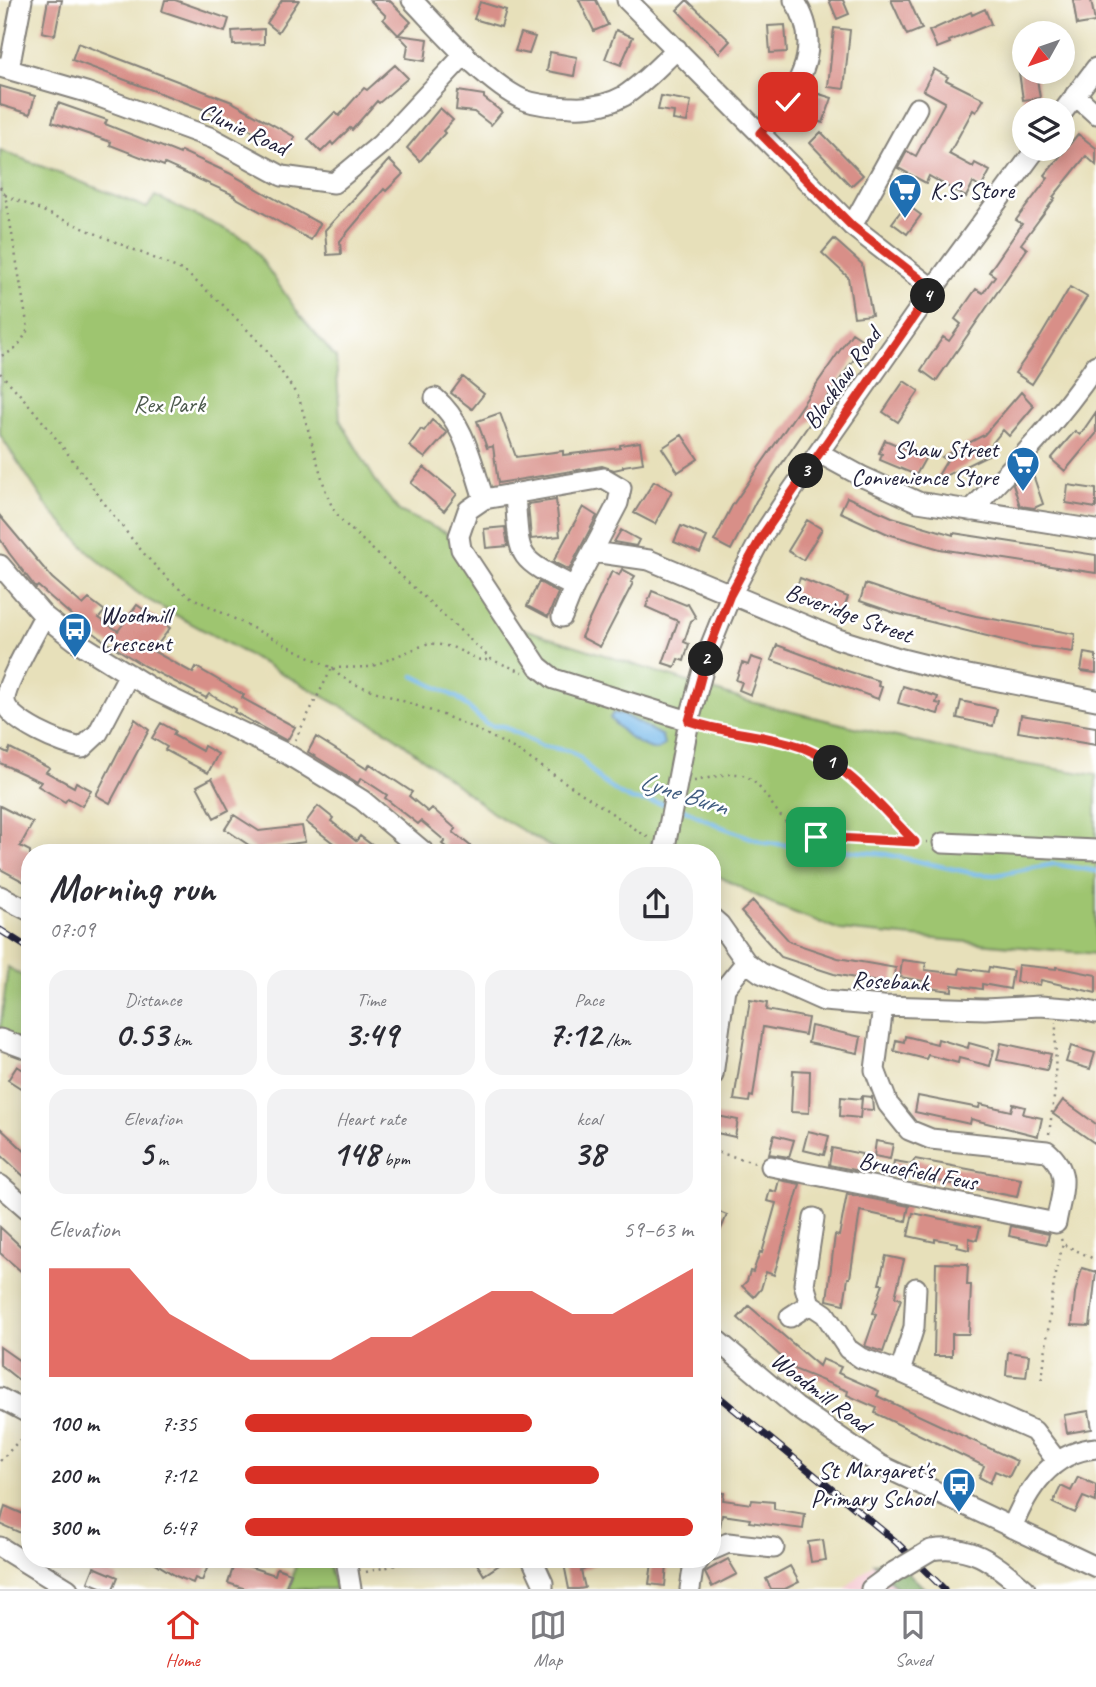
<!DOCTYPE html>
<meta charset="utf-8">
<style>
body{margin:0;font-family:Caveat,sans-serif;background:#f2f2f3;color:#2b2b33;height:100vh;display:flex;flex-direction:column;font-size:26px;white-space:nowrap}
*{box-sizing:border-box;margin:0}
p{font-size:23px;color:#7c7c81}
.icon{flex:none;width:38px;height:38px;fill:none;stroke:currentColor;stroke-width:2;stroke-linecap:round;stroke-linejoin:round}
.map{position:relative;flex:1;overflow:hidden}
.details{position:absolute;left:21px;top:844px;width:700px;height:724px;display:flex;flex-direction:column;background:#fff;border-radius:28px;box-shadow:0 4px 18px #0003}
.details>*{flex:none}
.needle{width:46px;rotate:230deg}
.buttons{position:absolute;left:1012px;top:21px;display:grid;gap:14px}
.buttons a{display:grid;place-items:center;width:63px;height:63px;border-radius:50%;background:#fff;box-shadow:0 4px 18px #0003;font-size:35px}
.pin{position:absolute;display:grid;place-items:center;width:60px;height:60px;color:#fff;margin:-30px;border-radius:14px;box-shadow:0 4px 10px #0006}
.km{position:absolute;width:35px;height:35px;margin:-18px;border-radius:50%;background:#222;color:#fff;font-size:19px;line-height:35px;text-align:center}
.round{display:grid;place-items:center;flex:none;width:74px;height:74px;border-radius:28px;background:#f2f2f3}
.headline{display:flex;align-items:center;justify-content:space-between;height:119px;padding:0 28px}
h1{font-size:38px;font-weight:600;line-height:52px}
.metrics{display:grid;grid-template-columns:repeat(3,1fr);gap:10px;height:119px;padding:7px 28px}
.metrics div{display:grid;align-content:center;border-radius:18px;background:#f2f2f3;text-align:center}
.metrics b{font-size:35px;font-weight:600}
.metrics small{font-size:19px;font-weight:400}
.metrics p{font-size:19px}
.chart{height:196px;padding:14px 28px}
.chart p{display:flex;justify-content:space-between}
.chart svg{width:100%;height:126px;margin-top:7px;fill:#d93025;opacity:.7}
ul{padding:0 28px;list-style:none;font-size:23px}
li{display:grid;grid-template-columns:112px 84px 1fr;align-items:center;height:52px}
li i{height:18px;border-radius:9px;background:#d93025}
.tab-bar{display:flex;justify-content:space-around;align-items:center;height:98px;border-top:2px solid #e1e1e2;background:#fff;font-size:19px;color:#7c7c81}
.tab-bar a{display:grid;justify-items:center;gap:4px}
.tab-bar .selected{color:#d93025}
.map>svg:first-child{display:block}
.built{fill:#f6cfd6}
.green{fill:#9ec570;stroke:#607456;stroke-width:2}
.forest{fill:#7eaa62;stroke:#50664e;stroke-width:2}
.water{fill:#73b8e9;stroke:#4a6d92;stroke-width:2}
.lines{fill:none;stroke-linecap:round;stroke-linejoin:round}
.stream{stroke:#73b8e9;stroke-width:4.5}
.building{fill:#d88f88}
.minor-casing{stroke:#84817a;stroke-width:23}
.path{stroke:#84817a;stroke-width:2.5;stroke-dasharray:2 5;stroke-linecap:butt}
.minor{stroke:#fff;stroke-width:19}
.rail-casing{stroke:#22223b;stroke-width:7}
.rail{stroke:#fff;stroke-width:4.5;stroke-dasharray:13;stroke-linecap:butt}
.minor-bridge-casing{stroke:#84817a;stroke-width:23;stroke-linecap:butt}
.minor-bridge{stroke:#fff;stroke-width:19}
.route-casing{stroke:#fff;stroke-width:14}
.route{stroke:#d93025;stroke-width:9}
.labels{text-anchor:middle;stroke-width:5;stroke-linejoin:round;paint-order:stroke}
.street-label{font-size:24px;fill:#22223b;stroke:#fff}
.poi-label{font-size:24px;fill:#22223b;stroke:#fff;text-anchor:start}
.park-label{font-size:24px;fill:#4d5b4e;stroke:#fff}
.water-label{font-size:26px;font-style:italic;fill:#425e81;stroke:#fff}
</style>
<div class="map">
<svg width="1096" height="1589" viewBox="0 0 1096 1589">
<rect width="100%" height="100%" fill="#fff"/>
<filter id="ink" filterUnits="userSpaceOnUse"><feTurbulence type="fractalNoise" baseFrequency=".0143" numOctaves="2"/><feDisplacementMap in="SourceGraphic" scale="14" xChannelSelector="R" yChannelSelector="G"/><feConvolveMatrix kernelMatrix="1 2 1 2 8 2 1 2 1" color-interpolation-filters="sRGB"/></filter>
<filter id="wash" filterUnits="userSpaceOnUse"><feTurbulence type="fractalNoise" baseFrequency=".00686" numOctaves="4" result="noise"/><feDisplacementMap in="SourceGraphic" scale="28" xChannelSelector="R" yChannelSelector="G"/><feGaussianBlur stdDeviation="1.57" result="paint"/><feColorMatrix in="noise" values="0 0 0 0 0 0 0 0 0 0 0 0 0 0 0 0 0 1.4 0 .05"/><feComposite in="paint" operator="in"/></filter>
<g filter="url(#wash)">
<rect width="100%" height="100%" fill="#e7e0ba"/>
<path class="built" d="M874,1563L898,1589H844Z"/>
<path class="green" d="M0,150L147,208L155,196L248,240L301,317L336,358L340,420L378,485L399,511L446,533L505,623L747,701L979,757L1096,775V954L840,930L777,906L712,873V852H672L651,841L649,852H559L493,813L390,733L141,596L91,554L49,509L0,435Z
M8,967L30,981V1050L0,1030Z
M297,1559H327L336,1589H290Z"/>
<path class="forest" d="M893,1558L925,1589H898L874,1563Z"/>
<path class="water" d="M613,713L622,714L662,736L664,745L658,750C637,747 624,734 610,718Z"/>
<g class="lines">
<path class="stream" d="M414,676L458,698L485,723L493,726H503L542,746L570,751L580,758L600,780L620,794L632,800L668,804
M677,806L722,827L765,843L885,854L976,874L996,875L1054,864L1096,871"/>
</g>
<g id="blocks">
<path class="building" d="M48,0H62L55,35L42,32Z
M165,0H175L229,19L225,32L162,11Z
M282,0H299L278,32L267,23Z
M370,0H389L411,22L398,35L428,39L425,61L406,58L408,45L383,19L386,16Z
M579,0H596L608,25L594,31Z
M687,0L730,41L719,53L677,10Z
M829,0H843L849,14L837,19Z
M891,0H909L922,29L907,35Z
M1073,0H1091L1095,22L1077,25Z
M480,2L506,10L501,27L474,19Z
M985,9L991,24L949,41L950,43L937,48L929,31L971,12L972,15Z
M785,25L787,52L770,53L768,26Z
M834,28L850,30L844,89L828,87Z
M264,29V44L233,45L232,31Z
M616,30L633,37L621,65L605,59Z
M521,33L535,37L529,54L515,51Z
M78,43L232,102L295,137L288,152L237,122L72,60Z
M550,52L577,57L574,76L547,71Z
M395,65L408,78L379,103L377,101L352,130L350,128L333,145L331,142L321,152L308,139L335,112L339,116L364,88L367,90Z
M934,69L948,77L946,80L984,99L976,112L973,110L949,154L973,167L975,163L990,171L981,188L973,183L966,197L929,176L926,183L898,168L907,151L916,156L945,102L923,90Z
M1019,72H1036L1040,98L1023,100Z
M0,86L35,96L30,114L0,105Z
M458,91L484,95V98L502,112L491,125L474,112L456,110Z
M816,93L832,98L823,123L807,118Z
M661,96L691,101L687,122L673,120L674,112L658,110Z
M58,103L107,120L105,124L180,154L181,151L229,173L320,224L311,240L233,196L234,195L165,164L164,166L110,145L111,142L52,122Z
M440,108L453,120L443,131L445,133L420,161L407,148Z
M821,132L863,175L851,186L810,143Z
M1078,134L1096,148V165L1086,156L1053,197L1055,198L1021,244L1027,249L936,381L921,370L943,337L949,341L961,324L955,319L976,289L983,293L995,276L989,272L1022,224L1016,220L1048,178L1045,175Z
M389,160L403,174L386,191L384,189L340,241L341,254L327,255L325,230Z
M906,204L921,215L907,234L892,223Z
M834,239L862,264L872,315L854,317L848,277L822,253Z
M1070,287L1087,297L1032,384L1015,373L1041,336Z
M852,333L866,342L756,501L731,550L714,541L732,506Z
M463,377L484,394L472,409L451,393Z
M904,381L919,391L898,422L883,412Z
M1021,392L1034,406L1009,436L1003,430L991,445L994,452L935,481L947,460L942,457L984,435Z
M1096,412V434L1065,471L1051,459L1075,431L1080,435Z
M500,413L516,457L563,451V455L620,448V445L640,442L643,463L623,466V468L614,470L602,466L498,483L493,446L487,448L477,421Z
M432,420L447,433L425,458L409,446L421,429L424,431Z
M682,435L698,459L678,472L662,448Z
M885,440L926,457L916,475L880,460L882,454L879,453Z
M424,467L457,494L444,511L411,483Z
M1031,469L1043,504L1034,508L1020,506L1013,484L1025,471Z
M654,481L672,491L655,524L634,513Z
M1068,485L1096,489V508L1066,503Z
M847,497L892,517L953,535V533L1096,555V573L940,549L888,534L840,512Z
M556,500L560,536L531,539L528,504Z
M583,507L597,516L569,570L553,562Z
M0,516L52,578L83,605L89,599L105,611L99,618L118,631L137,605L170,628L153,651L193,673L196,667L244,695L242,698L295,727L287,741L234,712L236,709L209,694L206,698L144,666L103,640L71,615L38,586L36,588L9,553L0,539Z
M807,520L822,529L803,560L788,551Z
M681,526L707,537L700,553L674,542Z
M505,527L508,546L486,548L484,529Z
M621,530L639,540L636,546L614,542Z
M622,569L635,576L631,582L633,583L600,647L581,637L612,571L619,575Z
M800,578L848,597L842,614L794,594Z
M539,582L558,593L548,617L527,606Z
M865,584L919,602L976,616L1075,634L1073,652L1027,646L895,613L860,601Z
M652,591L686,605L688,604L696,618L691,621L684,642L689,644L684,661L678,659L675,667L663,663L678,621L646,607Z
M777,645L844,670L879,681L878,686L882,687L878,699L771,660Z
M1084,653L1096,655V673L1081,671Z
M751,657L763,661L751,695L739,690L742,682L736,680L742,663L748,665Z
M903,686L938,697L936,703L941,704L938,714L898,703Z
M961,701L997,709L993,726L957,718Z
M1021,715L1096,727V745L1018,732Z
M135,719L149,730L110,803L96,795Z
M161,723L175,731L173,735L202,751L204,746L218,754L208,773L165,750L167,747L152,738Z
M316,737L367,769L370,764L412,792L409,796L428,812L432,808L456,829L453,832L478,852H452L442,844L445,841L432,830L421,821L418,824L385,798L387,795L361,778L358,783L308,752Z
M10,748L49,768L46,772L74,787L76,782L91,790L82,806L68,798L65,802L38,786L41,782L0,763V749L8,753Z
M212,778L229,810L214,818L197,786Z
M0,806L33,823L20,846L30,851V876L26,883L0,869Z
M318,806L333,818L331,821L356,841L360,836L381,852H345L306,822Z
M234,815L259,831L302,826L305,842L262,848L259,852L225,829Z
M753,901L790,942L838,958L896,968L893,985L834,974L781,957L741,912Z
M902,960L926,963L925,970L959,974L960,968L988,972L989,967L1013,971L1010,989L982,984V989L952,985V991L928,988L929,982L900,977Z
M1018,965L1056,969V967L1096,975V993L1041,980L1040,985L1016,982Z
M750,1000L767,1003L766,1010L808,1018L805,1035L763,1027L753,1097L750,1096L749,1102L734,1100Z
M811,1026L861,1037L858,1053L808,1043Z
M905,1036L937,1044L938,1039L968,1048L969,1043L994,1050L990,1066L959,1058L958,1063L928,1055L926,1059L894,1051L896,1040L904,1042Z
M1001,1043L1051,1054L1047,1070L997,1060Z
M1071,1046L1095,1053L1090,1069L1066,1062Z
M17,1066L30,1074V1094L8,1080Z
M793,1070L810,1071L809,1113L791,1112Z
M862,1096L872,1097L873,1110L861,1109Z
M918,1096L979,1108L980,1104L1011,1111L1013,1104L1025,1107L1023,1114L1042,1118L1038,1136L971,1119L970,1124L915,1112Z
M841,1097L862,1099L860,1118L840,1116Z
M1063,1100L1096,1124V1144L1053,1114Z
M712,1115L738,1120L735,1137L712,1132Z
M0,1128L30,1156V1182L0,1154Z
M808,1131L829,1136L824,1155L803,1150Z
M774,1135L794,1140L789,1157L769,1154Z
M876,1141L893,1144L890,1159L874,1156Z
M832,1148L862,1154L859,1171L829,1165Z
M915,1159L1021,1179L1017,1197L892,1172L894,1161L912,1164Z
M779,1180L800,1184L774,1275L766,1272L761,1289L754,1297L742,1286L747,1281L750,1271L753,1272L760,1252L762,1253L776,1203L767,1201L770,1190L776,1192Z
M847,1194L909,1206L906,1221L860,1211L850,1278H848L844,1304L827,1300L835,1235L839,1236Z
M712,1209L727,1215L712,1250Z
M913,1213L980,1227L977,1240L969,1238V1250L957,1247L958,1243L935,1239V1242L908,1236Z
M1011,1226L1049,1234L1047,1244L1009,1236Z
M0,1227L30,1255V1279L0,1253Z
M886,1256L904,1260L895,1297L901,1299L883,1352L865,1346L876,1314L873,1313L883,1284H879Z
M936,1263L968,1264L967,1285H971L969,1334H952V1356H934Z
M1082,1268L1096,1272L1090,1326L1072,1325L1075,1293Z
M749,1306L819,1366L822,1359L841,1367L838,1373L879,1391L877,1396L1017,1461L1009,1477L995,1471L990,1483L979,1477L984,1466L875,1413L877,1408L847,1395L848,1391L796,1370L738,1318Z
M0,1347L30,1368V1389L0,1365Z
M1008,1352L1029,1355L1026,1377L1006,1375Z
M1089,1411L1092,1429L1067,1433L1064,1415Z
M1078,1477L1096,1485V1502L1083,1497L1075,1513L1053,1503L1061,1486L1071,1491Z
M712,1492L724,1493L723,1500L751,1504L752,1500L774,1502V1509L805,1514L803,1529L749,1522L750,1519L722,1515L720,1527H712Z
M5,1506L30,1517V1537L0,1524Z
M823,1540L826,1560L811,1562L808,1542Z
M149,1559H193L208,1566L202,1581L195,1578L193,1583L176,1576Z
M474,1559H508L484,1575Z
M563,1559H605L581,1571L585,1588L578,1589H569Z
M728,1559L737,1574L712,1587L705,1573L708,1570Z
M235,1562L275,1575L277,1568L291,1573L285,1589H246L228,1583Z
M652,1563L667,1565L665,1586L649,1584Z
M790,1566L799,1582L785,1589H771L766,1579Z
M94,1567L118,1577L113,1589H105L88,1582Z"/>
</g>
</g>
<g filter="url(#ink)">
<use href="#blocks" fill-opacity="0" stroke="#84817a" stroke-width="2"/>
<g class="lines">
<defs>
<path id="minor" d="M412,0C440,29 488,85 524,100C540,106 556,106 572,107C591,108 608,105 624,96C644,83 660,65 677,49
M627,0L852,226L933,289
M0,67L86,92L212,138L282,176L334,183L381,144L465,54
M9,69L22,0
M1075,95L1096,114
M1062,113L1096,68
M760,133C794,95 828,51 794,0
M852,226L917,108
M435,398C465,423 472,464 484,499
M819,453L863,477L918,502L1096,530
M515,494C520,561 514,556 574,587
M970,511C1015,465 1060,419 1096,365
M593,552L649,560L838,639L902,659L958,673L1096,700
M0,565L44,616L76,641L154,690L287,754L362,800L424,852
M44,616C36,632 4,687 5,701C7,722 64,745 82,748L98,733L129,674
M562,617L574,587L618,503L621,488L604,478L484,499L468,510L459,536L461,549L538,666L554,679L689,721
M943,843L1096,850
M664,852L689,721L708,652L731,595L762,536L791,492L933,289L1036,149
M0,896L30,911
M712,918L720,925L746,962L761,973L824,1001L883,1006L985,1009L1040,1006L1080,1009L1096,1013
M0,1039L30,1050
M713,1075L725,988L746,962
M771,1166L1056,1223C1061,1193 1073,1174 1047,1151L931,1139L909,1130L888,1104L875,1070L883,1006
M0,1185L30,1211
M814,1218L804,1284L810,1304L825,1314L848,1349L861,1358L900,1372L1034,1431L1057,1461
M790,1317L810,1304
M712,1336L796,1407L880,1465L1096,1567
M900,1372L914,1327L916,1288
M0,1398L30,1414
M1012,1528C1027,1489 1051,1452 1096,1448
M0,1547L68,1589
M712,1550L728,1543L774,1548
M931,1550C973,1543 995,1564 1025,1589
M346,1559L351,1589
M532,1559L543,1583V1589
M690,1589L693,1569L700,1559
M871,1589L894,1572"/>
</defs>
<use href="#minor" class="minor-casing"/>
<path class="path" d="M0,187L5,195L8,210L28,329C22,342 15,352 0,356
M5,195L184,271L221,303L266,349L299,398L326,492L333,509L344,523L492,660L523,672
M0,373C38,412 69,455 101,499C128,534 152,568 187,595L332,668L340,676L357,685L443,715L478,730L515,749L649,838
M332,668L370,667L429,643L452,647L480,660H492
M705,726C738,734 774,736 805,749C849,766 882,809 915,842H927
M295,740L332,668
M694,781C707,779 724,773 737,774C762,775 776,822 799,832C824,842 884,840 913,842
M1049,1134L1055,1090L1056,1022
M712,1151L755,1162
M1061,1239L1063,1244L1096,1260
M1042,1379L1055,1274L1063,1244
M0,1461L29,1430
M366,1572L421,1559"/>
<use href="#minor" class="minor"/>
<defs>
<path id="rail" d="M0,930L30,949
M712,1391L895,1541L944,1589"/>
</defs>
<use href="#rail" class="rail-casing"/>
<use href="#rail" class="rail"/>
<defs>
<path id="minor-bridge" d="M894,1572L931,1550"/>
</defs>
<use href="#minor-bridge" class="minor-bridge-casing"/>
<use href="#minor-bridge" class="minor-bridge"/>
</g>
</g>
<g class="lines" filter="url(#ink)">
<defs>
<path id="route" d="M788,102L760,133L852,226L933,289L762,536L730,595L708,652L689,721C726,734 768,734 804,748C849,766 882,809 915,842L816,837"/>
</defs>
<use href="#route" class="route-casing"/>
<use href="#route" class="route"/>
</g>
<defs>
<symbol id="supermarket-pin" viewBox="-11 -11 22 30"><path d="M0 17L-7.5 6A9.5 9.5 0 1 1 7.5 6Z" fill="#1f6fb2" stroke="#fff"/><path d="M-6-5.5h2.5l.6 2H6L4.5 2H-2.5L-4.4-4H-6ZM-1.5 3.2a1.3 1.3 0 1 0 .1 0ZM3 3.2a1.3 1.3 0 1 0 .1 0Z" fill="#fff"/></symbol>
<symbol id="bus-pin" viewBox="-11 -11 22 30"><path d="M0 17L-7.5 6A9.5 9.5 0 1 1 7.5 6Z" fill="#1f6fb2" stroke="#fff"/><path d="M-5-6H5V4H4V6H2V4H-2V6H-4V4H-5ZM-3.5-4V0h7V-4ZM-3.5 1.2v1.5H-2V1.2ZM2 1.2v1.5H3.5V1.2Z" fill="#fff"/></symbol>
</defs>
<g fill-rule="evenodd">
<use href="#supermarket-pin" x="886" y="171" width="38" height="52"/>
<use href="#supermarket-pin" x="1004" y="444" width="38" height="52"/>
<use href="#bus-pin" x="56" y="610" width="38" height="52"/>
<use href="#bus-pin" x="940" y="1465" width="38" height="52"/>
</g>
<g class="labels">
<g class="street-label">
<text transform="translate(244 129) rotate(25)" y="8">Clunie Road</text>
<text transform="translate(842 378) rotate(-55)" y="8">Blacklaw Road</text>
<text transform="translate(849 613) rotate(20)" y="8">Beveridge Street</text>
<text transform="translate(890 981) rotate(3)" y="8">Rosebank</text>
<text transform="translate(918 1171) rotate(11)" y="8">Brucefield Feus</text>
<text transform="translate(821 1392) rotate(37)" y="8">Woodmill Road</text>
</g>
<g class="poi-label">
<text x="930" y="198">K.S. Store</text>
<text x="998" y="457" text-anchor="end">Shaw Street<tspan x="998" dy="28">Convenience Store</tspan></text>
<text x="100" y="623">Woodmill<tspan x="100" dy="28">Crescent</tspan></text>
<text x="934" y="1478" text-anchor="end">St Margaret's<tspan x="934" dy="28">Primary School</tspan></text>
</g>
<g class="park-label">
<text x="169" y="412">Rex Park</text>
</g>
<g class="water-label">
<text transform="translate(684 793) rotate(18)" y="9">Lyne Burn</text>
</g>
</g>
</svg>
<div class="buttons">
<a><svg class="needle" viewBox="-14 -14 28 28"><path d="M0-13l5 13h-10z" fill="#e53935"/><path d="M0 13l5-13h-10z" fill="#7c7c81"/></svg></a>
<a><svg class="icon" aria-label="layers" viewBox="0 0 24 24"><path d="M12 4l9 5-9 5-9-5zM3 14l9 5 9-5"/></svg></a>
</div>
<div class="pin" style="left:816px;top:837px;background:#1e9e55"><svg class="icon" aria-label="arrive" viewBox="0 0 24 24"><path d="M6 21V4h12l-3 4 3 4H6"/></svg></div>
<div class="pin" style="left:788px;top:102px;background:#d93025"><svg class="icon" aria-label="check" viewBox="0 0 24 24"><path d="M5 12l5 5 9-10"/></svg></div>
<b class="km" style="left:831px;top:763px">1</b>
<b class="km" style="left:706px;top:659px">2</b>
<b class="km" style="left:806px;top:471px">3</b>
<b class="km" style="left:928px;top:296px">4</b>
<section class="details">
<div class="headline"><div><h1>Morning run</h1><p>07:09</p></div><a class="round"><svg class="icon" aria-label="share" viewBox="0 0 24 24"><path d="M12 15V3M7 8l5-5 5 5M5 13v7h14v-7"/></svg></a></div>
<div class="metrics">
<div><p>Distance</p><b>0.53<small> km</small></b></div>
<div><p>Time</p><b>3:49</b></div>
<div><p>Pace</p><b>7:12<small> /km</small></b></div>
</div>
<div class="metrics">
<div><p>Elevation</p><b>5<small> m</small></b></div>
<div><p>Heart rate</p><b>148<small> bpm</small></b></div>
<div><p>kcal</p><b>38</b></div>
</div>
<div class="chart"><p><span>Elevation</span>59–63 m</p>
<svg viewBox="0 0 160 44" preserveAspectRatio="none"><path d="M0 44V6L10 6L20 6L30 22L40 30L50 38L60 38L70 38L80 30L90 30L100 22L110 14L120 14L130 22L140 22L150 14L160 6V44z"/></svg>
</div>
<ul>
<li><b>100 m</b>7:35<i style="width:64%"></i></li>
<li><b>200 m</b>7:12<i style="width:79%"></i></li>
<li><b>300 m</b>6:47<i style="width:100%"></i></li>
</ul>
</section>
</div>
<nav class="tab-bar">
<a class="selected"><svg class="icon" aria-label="home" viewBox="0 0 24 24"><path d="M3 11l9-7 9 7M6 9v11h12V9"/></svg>Home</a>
<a><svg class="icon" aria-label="map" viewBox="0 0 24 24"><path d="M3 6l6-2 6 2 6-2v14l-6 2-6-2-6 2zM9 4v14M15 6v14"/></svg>Map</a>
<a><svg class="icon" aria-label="saved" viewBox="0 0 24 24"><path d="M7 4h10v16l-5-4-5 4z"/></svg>Saved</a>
</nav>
